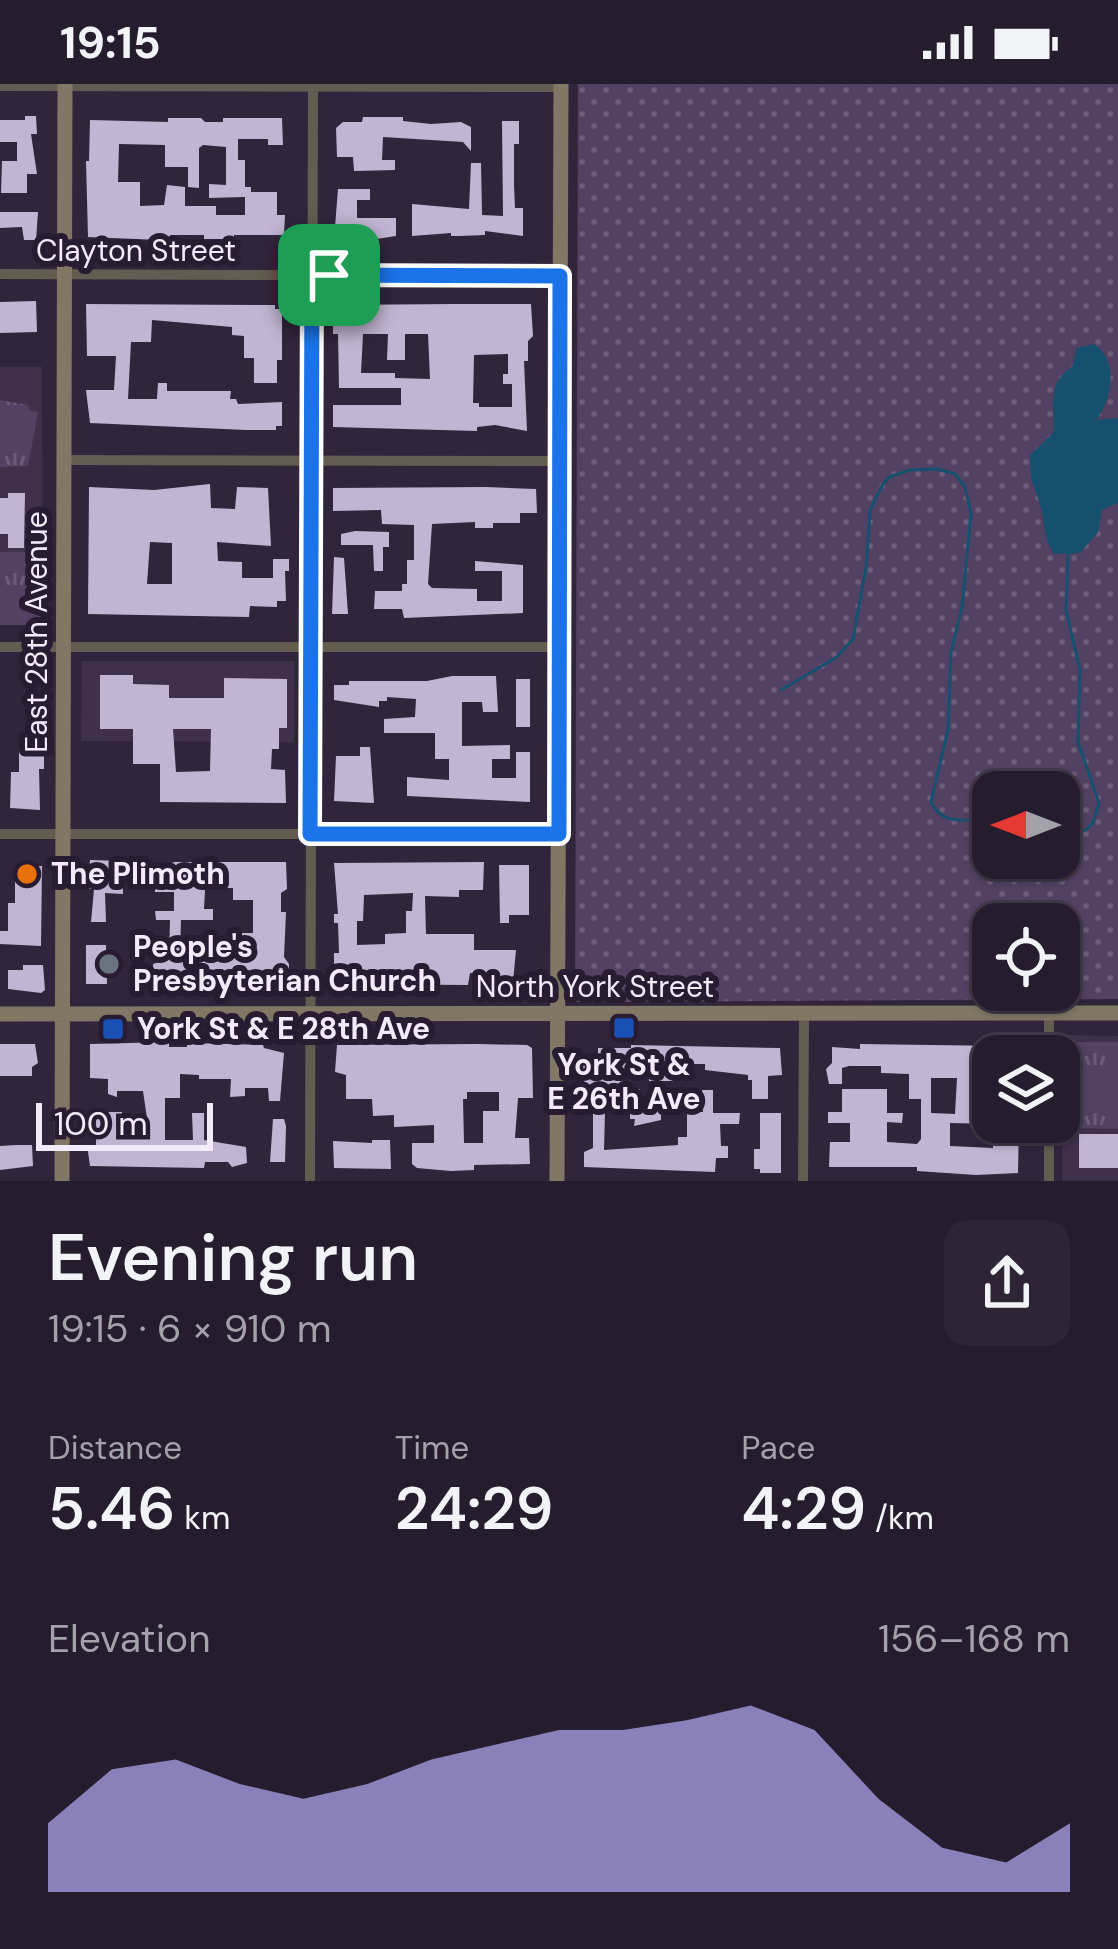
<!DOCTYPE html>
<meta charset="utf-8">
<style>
body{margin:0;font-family:"DM Sans",sans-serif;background:#2d2535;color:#f1f3f6;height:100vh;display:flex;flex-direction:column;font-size:45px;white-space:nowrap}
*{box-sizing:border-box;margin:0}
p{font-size:39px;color:#a3a1aa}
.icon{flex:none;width:66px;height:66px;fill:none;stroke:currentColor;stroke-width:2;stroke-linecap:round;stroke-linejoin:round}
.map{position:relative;height:1097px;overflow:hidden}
.drawer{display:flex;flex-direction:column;background:#251c2d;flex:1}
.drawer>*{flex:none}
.needle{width:78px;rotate:270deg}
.tools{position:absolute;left:972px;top:687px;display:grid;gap:24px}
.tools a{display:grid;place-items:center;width:108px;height:108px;border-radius:24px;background:#251c2d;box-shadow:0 3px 9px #0004,0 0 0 3px #423a49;font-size:60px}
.scale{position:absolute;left:36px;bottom:30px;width:177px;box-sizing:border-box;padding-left:12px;border:6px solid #f2ebfa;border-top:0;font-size:33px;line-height:42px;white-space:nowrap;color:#f2ebfa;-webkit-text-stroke:9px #271c31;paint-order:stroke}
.pin{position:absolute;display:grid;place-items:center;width:102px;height:102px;color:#fff;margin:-51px;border-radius:24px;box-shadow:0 6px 18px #0006}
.round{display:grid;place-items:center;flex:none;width:126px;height:126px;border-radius:24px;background:#2d2535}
.overview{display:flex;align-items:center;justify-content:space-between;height:204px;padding:0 48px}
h1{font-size:66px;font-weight:600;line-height:90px}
.metrics{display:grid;grid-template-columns:repeat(3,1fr);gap:18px;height:204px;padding:12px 48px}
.metrics div{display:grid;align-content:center}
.metrics b{font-size:60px;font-weight:600}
.metrics small{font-size:33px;font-weight:400}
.metrics p{font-size:33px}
.chart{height:336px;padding:24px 48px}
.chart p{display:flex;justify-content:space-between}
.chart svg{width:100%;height:216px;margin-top:12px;fill:#b6acf8;opacity:.7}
.status{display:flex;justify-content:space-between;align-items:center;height:84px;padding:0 60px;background:#251c2d;direction:ltr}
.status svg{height:33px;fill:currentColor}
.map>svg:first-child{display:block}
.built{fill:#3f304c}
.grass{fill:url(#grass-dots);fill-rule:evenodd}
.park{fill:url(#park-tufts)}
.water{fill:#15516f}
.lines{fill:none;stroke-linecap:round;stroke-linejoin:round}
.stream{stroke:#15516f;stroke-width:3}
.building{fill:#c1b5d3;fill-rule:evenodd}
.street{stroke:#625c51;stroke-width:10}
.secondary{stroke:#807865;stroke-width:15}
.route-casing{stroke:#fff;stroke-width:24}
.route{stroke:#1a73e8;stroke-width:15}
.food-dot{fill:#e8710a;stroke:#271c31;stroke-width:4.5}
.worship-dot{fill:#6b7280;stroke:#271c31;stroke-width:4.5}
.transit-dot{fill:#1a4fb4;stroke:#271c31;stroke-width:4.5}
.labels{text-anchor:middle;stroke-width:12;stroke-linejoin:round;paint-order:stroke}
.street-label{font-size:30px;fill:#f2ebfa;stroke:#271c31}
.poi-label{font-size:30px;font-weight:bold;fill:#f2ebfa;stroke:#271c31;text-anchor:start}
</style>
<div class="status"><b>19:15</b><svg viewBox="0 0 49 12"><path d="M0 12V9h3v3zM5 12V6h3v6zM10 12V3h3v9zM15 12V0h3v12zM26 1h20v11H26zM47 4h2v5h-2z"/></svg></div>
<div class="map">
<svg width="1118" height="1097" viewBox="0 0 1118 1097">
<defs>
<pattern id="grass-dots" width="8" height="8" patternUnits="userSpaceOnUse" patternTransform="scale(3)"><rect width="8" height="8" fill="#524162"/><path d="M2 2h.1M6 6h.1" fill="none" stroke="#6b5d79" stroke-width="1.8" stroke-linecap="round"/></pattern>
<pattern id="park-tufts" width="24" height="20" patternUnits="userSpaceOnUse" patternTransform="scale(3)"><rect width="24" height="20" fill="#524162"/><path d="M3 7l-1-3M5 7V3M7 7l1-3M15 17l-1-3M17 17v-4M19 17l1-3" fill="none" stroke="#6b5d79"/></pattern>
</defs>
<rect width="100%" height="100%" fill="#31253c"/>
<path class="built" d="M0,283H42L43,541H0Z
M82,577H294V658L81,657Z
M1068,951L1118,952V1097H1062V956Z"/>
<path class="grass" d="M578,0H1118V915L575,918ZM993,708H1059V774H993ZM993,840H1059V906H993Z"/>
<path class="park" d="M0,316L28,321L30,327L38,328L28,382L0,383Z
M0,468H43V541H0Z
M1077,958H1118V1045L1076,1044Z"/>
<path class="water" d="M1094,260C1118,275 1113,315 1096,336L1118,334V419L1102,426L1098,448L1080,469L1054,470C1042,450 1046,440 1040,421C1033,396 1030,400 1030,371L1053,349C1056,324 1045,300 1072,283L1077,264Z"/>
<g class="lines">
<path class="stream" d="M781,606L837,573L853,555L866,484L870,426L882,402L889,393L910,386L937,385L955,390L965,403L971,429L962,523L951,568L948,646L931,718C943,744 968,734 993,736
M1059,748L1086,746L1093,739L1099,719L1078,658L1080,586L1066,526L1068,470"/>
</g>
<path class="building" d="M25,32H36L37,50H31L37,90H27V109H1L2,77H17V58H0V36H25Z
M363,33H403V37L431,40L461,38L471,43V67L463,58L383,53L382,76H395V86L354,87L353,73H337L336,44L343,38H362Z
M168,34H201L205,38H223V34H282L283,61H268V55H238V76H245V103H251V108H277V131H285L284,151H234V155H204V151H170V155L159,156L88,153L86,77H89L90,36L168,38ZM119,60L165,61V83H188V103L199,104V64L203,61L226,63V101L209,100V114L245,113V131H216V122H185V103L167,101L164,121L140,122V98H118Z
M502,37H519V60H514V101L515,124H523V152L485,147V151L460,152H451V149L412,152V120L469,125L471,79H481L482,131L503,132Z
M338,105H370V116H357V134H396V152L370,156V152L340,151L335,143Z
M0,128H38L36,156H24L22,143L0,144Z
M36,217L37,248L0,249V218Z
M86,220L275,221V225H282V276H277V299H254V274H244V252L232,251V243L152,236L151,258H131L128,315H157L158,299H167V307H231L230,315H236L238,320L282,318V342H276V346H246L90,339L86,306H114L116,272H87Z
M455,220H531L533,252L528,257V277H524L527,347L495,341L477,343V347L333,343V321H401V304H339L338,250H333V221ZM363,250H388L387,276H405V250H428L430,295L395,294V289H361ZM508,270V290H503V300H512V323H479V319H473L474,271Z
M210,400L211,424L235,425L237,403L268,404L271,462L217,458L218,477L242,478V494H273V475H289V487H285L286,517H277V523L250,522L249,533L88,530L89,403L154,406ZM150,458L172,459V500H147Z
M486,403L536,405L537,429H520V439H493V444H475V438L432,440L428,500L432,504L477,505V517H502V487H475V477L523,481V529L404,534L402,525H374L375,507H402V500H407V476H414V441L382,440L381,426L333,427V404Z
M8,409H25L24,464H8V450H0V414H8Z
M355,447L389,448V463H383V487H374L373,461H341V450Z
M334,473L344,474L348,530H332Z
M100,591H133V600L169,601V614H224V594L287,595V644H279V665H272L271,685L285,686L286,719L160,718V680H133V645H100ZM173,645H211L210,687L176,688Z
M452,592H496L498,628H483L482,618H462V662L510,661V675H492V694H516V668H530V718L407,712V693L449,696V675H435V649H384V635L415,633L416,615L387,613V617H379V623L334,616V601H349V597H427Z
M516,595H530V643H516Z
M19,659L44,660V685H39L40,726L10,724L11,688H19Z
M360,663H370L374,719L334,717L336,672H360Z
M90,776L122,777L123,810L105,809L106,838H91L94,805H88Z
M286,778L287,805L281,809V828H286L284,873L289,880V901L238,898V901L154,902L153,880L169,875L170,836H156L155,827H174V808H155V783L175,778ZM210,804H233V816H253V849H242V869H180L181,836H213V825H204L205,806Z
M484,778L483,806H459V813L425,812L426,850H474V866H516L513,898H488V890L470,889L468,901L334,900V869H339L338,839H334V830H338L334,779ZM413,809L412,827H406V849L385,850V860L357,861V837H363L364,811Z
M499,781H529V831H509V839H500Z
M42,782L41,862L0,860V847H8V819H15V783Z
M86,861H106L107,900H86Z
M23,881H43L45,906L41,909L8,905V886H23Z
M169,958V963H187V959L263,961L264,964L284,969L280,1017H269L268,1004H245V1012L230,1013L231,995H199V991L180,990V1014H165V1056H193L192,1029H204V1056L246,1063L247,1079L232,1083L228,1078H205L204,1084L90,1082L87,1061H96V1028H122L121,1048H149L143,1007H117V1013L108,1010V995L90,994V960Z
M0,960H35L38,979L32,983V992H0Z
M477,960L527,961L532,964L533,1014H518L515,1054H529L530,1080L474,1081V1086L451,1087L417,1084L412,1080V1059H434V1041L394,1043V1031L373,1032L372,1015H346V991L335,988L337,961ZM467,1008H499V1027H483V1059H464L463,1015H467Z
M860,960L1002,962V972H993V1040L950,1039V1062L993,1064V1038H1019L1018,1089L976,1091L917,1087V1083H829L830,1058H850V1039H828V1028H842V1005H887V1029H903L902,1039L887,1038V1058L917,1060L921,1055V1015H909V990L881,989V982H849L842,984V1000H829L826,985L832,979V963L860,965ZM931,994H957L955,1030L931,1029Z
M631,961L780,964L782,991L768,992V1015H752V996H748V991L705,986V980H673V997H649V984H625L622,1005L584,1004L583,971H598V964H631Z
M630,1005H640V1027H661V1036L634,1042L635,1035H630Z
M702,1006H713V1029H740L739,1040H720L721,1062H728V1074H716L715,1088L584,1083V1068L593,1064V1028H605L604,1066L678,1061V1053H687V1028H703Z
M760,1029H781V1089H760V1085H754V1065H760Z
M273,1035H284L286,1042L285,1078H270Z
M1079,1050H1118V1084H1079Z
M372,1056H390L391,1085L334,1084L333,1057L372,1059Z
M16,1061H32L33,1082L0,1086V1062Z"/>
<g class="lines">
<path class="street" d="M0,2L561,3
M0,190L560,192
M64,376L560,377
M0,563H559
M0,750H559
M1049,929V972
M1049,1038V1097
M310,1097L313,0
M803,1097L804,931"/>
<path class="secondary" d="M0,930L1118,929
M62,1097L65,0
M557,1097L561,0"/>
</g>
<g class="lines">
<defs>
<path id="route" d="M312,191L560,192L559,750H310Z"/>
</defs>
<use href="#route" class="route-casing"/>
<use href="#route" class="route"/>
</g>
<circle class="food-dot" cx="27" cy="790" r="12"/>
<circle class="worship-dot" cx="109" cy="880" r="12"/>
<g class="transit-dot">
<rect x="612" y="932" width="24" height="24" rx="6"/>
<rect x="101" y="933" width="24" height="24" rx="6"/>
</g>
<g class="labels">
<g class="street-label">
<text x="136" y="177">Clayton Street</text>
<text transform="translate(37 548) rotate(-90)" y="10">East 28th Avenue</text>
<text x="595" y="913">North York Street</text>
</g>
<g class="poi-label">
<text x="51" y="800">The Plimoth</text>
<text x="133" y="873">People's<tspan x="133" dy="34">Presbyterian Church</tspan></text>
<text x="137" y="955">York St &amp; E 28th Ave</text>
<text x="624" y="991" text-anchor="middle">York St &amp;<tspan x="624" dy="34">E 26th Ave</tspan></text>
</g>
</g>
</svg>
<div class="tools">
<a><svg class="needle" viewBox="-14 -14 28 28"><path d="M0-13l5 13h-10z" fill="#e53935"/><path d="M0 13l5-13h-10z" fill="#a3a1aa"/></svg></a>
<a><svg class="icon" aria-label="locate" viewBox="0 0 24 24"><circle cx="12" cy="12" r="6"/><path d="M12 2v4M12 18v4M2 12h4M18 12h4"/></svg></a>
<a><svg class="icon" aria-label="layers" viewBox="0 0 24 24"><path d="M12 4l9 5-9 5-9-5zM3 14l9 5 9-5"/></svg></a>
</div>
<div class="scale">100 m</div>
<div class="pin" style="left:329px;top:191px;background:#1e9e55"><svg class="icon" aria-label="arrive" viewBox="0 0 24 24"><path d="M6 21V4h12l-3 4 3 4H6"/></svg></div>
</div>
<section class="drawer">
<div class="overview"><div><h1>Evening run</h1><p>19:15 · 6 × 910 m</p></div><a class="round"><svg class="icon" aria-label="share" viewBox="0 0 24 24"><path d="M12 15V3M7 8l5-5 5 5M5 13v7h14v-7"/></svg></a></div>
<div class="metrics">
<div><p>Distance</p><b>5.46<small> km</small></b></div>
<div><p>Time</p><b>24:29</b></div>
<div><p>Pace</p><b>4:29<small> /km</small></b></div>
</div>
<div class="chart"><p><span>Elevation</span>156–168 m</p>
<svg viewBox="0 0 160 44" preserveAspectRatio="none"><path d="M0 44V30L10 19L20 17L30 22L40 25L50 22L60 17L70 14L80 11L90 11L100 9L110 6L120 11L130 25L140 35L150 38L160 30V44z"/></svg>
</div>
</section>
